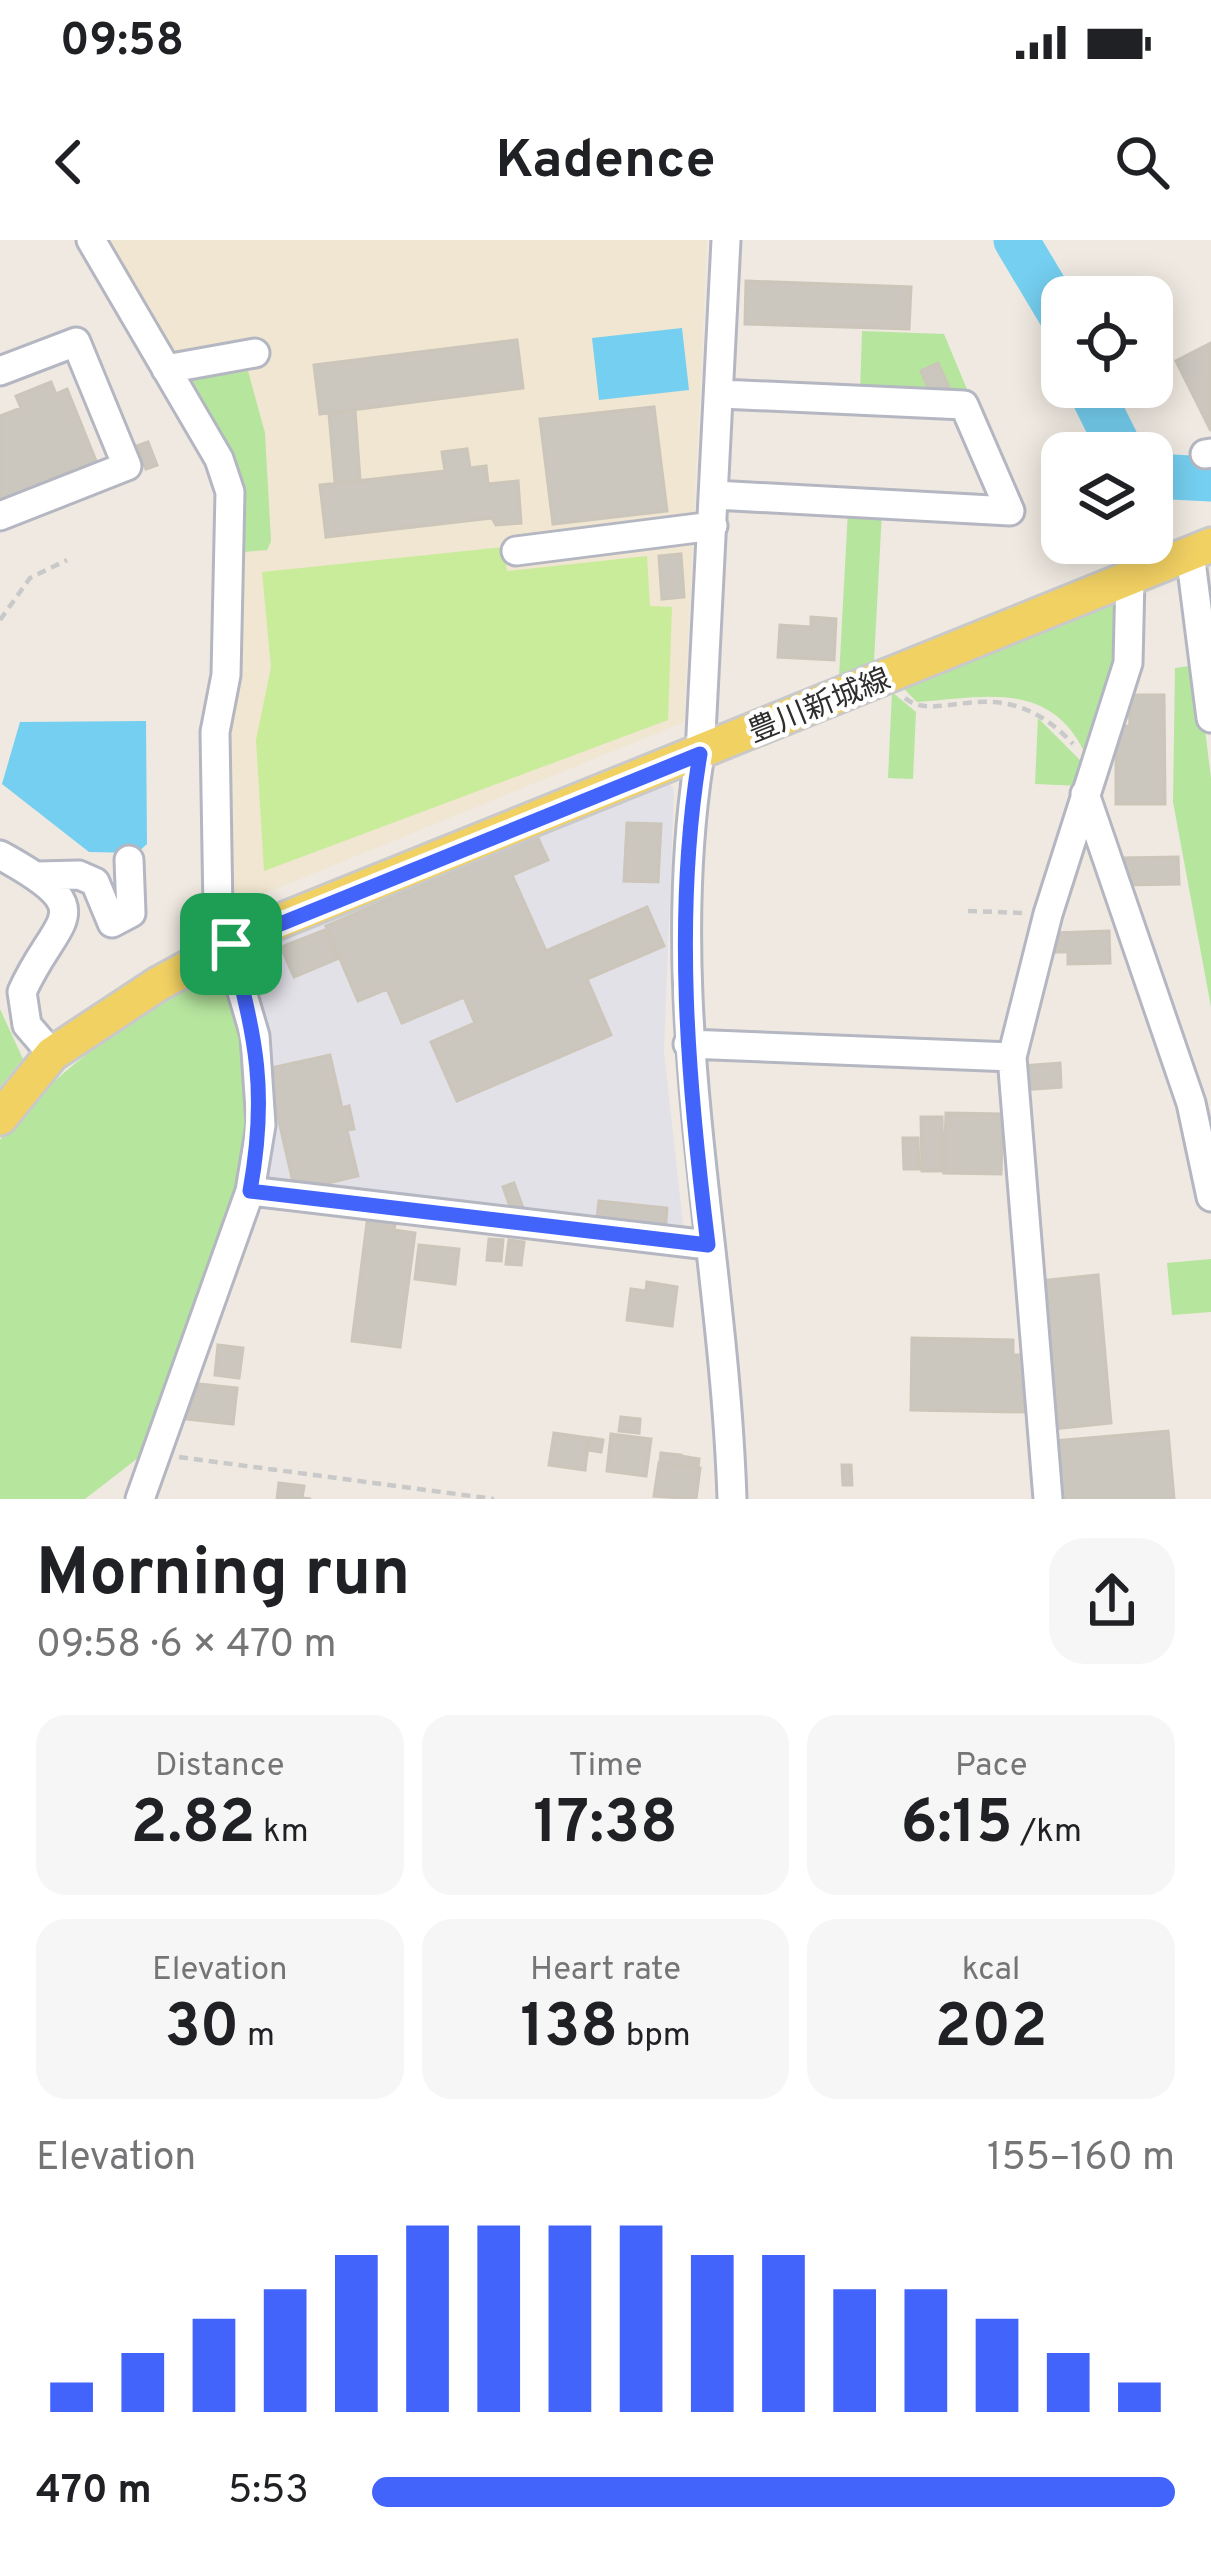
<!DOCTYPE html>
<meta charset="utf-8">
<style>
body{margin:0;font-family:Overpass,"Noto Sans JP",sans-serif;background:#f6f6f6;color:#202124;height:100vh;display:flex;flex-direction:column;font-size:45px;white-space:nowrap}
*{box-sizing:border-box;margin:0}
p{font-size:39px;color:#757577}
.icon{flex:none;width:66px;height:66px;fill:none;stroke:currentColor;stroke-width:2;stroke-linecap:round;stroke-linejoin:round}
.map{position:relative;height:1259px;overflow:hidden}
.panel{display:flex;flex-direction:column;background:#fff;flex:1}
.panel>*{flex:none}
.tools{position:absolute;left:1041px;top:36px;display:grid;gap:24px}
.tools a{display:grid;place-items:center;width:132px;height:132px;border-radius:24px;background:#fff;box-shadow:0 6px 30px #0003;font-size:60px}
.pin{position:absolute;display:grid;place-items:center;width:102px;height:102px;color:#fff;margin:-51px;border-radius:24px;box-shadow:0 6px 18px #0006}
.round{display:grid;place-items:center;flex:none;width:126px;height:126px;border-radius:36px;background:#f6f6f6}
.overview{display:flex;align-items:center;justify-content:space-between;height:204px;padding:0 36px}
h1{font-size:66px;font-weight:700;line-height:90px}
.metrics{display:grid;grid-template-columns:repeat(3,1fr);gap:18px;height:204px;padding:12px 36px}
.metrics div{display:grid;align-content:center;border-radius:30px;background:#f6f6f6;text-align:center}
.metrics b{font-size:60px;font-weight:700}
.metrics small{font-size:33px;font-weight:400}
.metrics p{font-size:33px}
.chart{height:336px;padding:24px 36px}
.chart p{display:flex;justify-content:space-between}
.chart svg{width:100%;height:216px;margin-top:12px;stroke:#4264fb;stroke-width:6}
ul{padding:0 36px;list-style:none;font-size:39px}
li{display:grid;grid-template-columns:192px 144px 1fr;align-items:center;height:90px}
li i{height:30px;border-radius:15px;background:#4264fb}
.status{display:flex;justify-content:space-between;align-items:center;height:84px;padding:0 60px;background:#fff;direction:ltr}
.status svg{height:33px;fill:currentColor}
header{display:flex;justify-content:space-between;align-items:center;height:156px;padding:0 36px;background:#fff;font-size:54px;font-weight:700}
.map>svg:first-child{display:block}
.industrial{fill:#e3e1e8}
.education{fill:#f0e6d1}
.green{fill:#b6e59e}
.pitch{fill:#c9ec9a}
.water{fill:#75cff0}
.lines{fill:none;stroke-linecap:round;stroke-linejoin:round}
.river{stroke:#75cff0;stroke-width:45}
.building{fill:#cbc7bf;stroke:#cbc5ba;stroke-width:3}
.minor-casing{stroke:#b4b7c1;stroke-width:33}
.major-casing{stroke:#c9c9c9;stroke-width:39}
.path{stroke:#c9c9c9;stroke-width:4.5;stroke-dasharray:9 6;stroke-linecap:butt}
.minor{stroke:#fff;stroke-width:27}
.major{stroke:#f2d163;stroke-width:33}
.route-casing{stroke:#fff;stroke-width:24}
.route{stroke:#4264fb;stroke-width:15}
.labels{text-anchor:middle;stroke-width:9;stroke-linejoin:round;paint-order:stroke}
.street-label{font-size:30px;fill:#2e2e2e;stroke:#fff}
</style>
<div class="status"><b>09:58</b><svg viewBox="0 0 49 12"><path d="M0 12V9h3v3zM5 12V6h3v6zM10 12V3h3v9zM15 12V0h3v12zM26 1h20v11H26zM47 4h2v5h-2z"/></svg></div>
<header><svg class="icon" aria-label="back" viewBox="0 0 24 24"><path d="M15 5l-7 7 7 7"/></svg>Kadence<svg class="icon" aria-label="search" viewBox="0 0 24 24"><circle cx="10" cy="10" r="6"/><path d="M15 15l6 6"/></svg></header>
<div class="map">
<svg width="1211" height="1259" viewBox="0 0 1211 1259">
<rect width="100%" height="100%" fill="#efe9e1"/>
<path class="industrial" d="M666,541L674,548L664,811L684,994L258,946L265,818L245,713Z"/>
<path class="education" d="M105,0H707L684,482L239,664L230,658L227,494L241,251Z"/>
<path class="green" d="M862,91L944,94L971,159L860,154Z
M248,131L265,193L271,301L267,310L243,312V250L191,145L192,140Z
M848,270L882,272L874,421L839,437Z
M1121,355L1123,420L1088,520C1054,439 987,457 917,462L901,446Z
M1197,425L1211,538V767L1173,562L1175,428Z
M892,452L916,472L913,539L888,538Z
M1038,478L1082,522L1081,546L1035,544Z
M225,719L251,819L254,883L244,939L147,1211L85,1259H0V900C60,822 144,773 225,719Z
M0,769L23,819L0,847Z
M1211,1019V1072L1172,1075L1167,1023Z"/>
<path class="pitch" d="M504,307L507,331L647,316L650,366L672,367L668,480L264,631L256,500L271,427L262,332Z"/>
<path class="water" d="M682,88L689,150L599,160L592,98Z
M146,481L147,604L137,613L89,612L2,544L20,482Z"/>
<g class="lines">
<path class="river" d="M1016,0L1062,77
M1089,147L1122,213
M1152,236L1211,239"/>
</g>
<path class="building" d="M746,41L911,47L909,89L745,84Z
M517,100L523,148L320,174L314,125Z
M1211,103V191L1176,121Z
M938,123L949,147L932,156L921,131Z
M51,142L56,154L67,149L96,221L0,260V176L21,168L16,156Z
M654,167L667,271L553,284L540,179Z
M355,170L360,240L335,242L329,174Z
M148,202L157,225L146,229L137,206Z
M467,209L470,228L486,226L488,244L518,241L521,283L496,285L492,278L326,297L320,245L445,231L442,212Z
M681,314L684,357L662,359L659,316Z
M811,377L836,379L834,420L778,417L780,385L811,387Z
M1129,455H1164L1165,564H1116V486H1130Z
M627,583L661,584L658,642L624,641Z
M537,596L548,620L512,635L546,711L647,667L664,706L587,739L611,795L457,861L431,802L475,783L464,757L402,783L387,749L358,761L326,686Z
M1178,617L1179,644L1124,645V618Z
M325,690L337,719L294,737L281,707Z
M1109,691L1110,723L1068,724V712H1054L1053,693Z
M330,815L342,868L349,866L354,889L347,890L358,936L295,951L267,829Z
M1060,823L1061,847L1023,850L1022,826Z
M946,873L1003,874L1001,934L944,933Z
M921,877H942L943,931H922Z
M903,898H918L919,929H904Z
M514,943L523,968L512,972L503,947Z
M599,961L667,968L665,993L596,986Z
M368,975L396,979L394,990L415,993L400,1107L352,1101Z
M489,999L503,1000L501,1021L487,1020Z
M509,1000L524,1002L521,1025L506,1024Z
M419,1005L459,1009L455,1044L415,1039Z
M1098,1035L1111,1183L1052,1189L1038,1041Z
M647,1042L677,1047L672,1086L627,1080L631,1049L646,1051Z
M912,1098L1013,1100V1115H1025L1024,1172L911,1170Z
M218,1105L243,1108L239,1138L215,1135Z
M190,1143L237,1148L233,1184L186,1179Z
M621,1177L640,1179L639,1193L619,1191Z
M1168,1191L1174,1259H1057L1052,1201Z
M554,1193L589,1198L585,1230L549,1225Z
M611,1194L651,1199L646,1236L607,1231Z
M591,1198L603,1200L601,1212L589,1210Z
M661,1213L681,1215L680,1225L660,1223Z
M681,1216L699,1219L698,1227L680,1225Z
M659,1223L700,1228L696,1259L654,1256Z
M842,1225H851L852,1245H843Z
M279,1243L304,1246L302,1258L311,1259H277Z"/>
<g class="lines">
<defs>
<path id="minor" d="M91,0L219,219L230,252L226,435L215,492L218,670L255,796L261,885L250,951L140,1259
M726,0L700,514C659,764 724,1010 732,1259
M166,129L255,113
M0,131L76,102L127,226L0,276
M1205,214L1211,213
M715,255L1010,271L964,165L721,154
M516,311L713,286
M1190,313L1211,478
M1085,554L1191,863L1211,957
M0,615C106,673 55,676 22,752L27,785L52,814
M38,636L79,635L95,642L112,683L131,673L129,620
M688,804L1012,817
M250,951L708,1005
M1048,1259L1012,817L1048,674L1128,423L1130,338"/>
<path id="major" d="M0,878L52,814L158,744L258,690L1211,305"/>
</defs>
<use href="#minor" class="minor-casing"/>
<use href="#major" class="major-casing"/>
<path class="path" d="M0,380L30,338L67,320
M905,458C939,487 1000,425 1073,504
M968,671L1024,673
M179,1217L494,1259"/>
<use href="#minor" class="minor"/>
<use href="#major" class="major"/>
</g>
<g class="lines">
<defs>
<path id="route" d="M700,514C673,675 688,844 708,1005L250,951C268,851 256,800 231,704Z"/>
</defs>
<use href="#route" class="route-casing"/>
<use href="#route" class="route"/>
</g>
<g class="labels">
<g class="street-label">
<text transform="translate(819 465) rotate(-22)" y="10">豊川新城線</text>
</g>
</g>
</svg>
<div class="tools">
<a><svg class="icon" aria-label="locate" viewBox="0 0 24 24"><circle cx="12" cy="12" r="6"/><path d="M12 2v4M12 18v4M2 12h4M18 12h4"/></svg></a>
<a><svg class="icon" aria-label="layers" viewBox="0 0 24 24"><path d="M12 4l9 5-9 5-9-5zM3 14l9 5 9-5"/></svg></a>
</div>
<div class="pin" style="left:231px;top:704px;background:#1e9e55"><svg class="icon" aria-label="arrive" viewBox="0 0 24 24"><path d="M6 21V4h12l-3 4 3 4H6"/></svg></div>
</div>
<section class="panel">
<div class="overview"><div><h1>Morning run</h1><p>09:58 · 6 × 470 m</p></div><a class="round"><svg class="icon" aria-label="share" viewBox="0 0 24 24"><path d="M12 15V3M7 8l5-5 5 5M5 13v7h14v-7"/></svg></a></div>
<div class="metrics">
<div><p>Distance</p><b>2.82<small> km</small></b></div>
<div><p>Time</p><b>17:38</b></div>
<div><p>Pace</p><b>6:15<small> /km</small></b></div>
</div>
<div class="metrics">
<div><p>Elevation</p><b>30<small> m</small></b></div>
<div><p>Heart rate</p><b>138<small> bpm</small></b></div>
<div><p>kcal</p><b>202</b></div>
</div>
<div class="chart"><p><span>Elevation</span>155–160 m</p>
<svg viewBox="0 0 160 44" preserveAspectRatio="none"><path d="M5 44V38M15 44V32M25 44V25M35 44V19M45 44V12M55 44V6M65 44V6M75 44V6M85 44V6M95 44V12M105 44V12M115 44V19M125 44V19M135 44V25M145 44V32M155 44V38"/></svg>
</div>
<ul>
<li><b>470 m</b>5:53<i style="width:100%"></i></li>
</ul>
</section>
